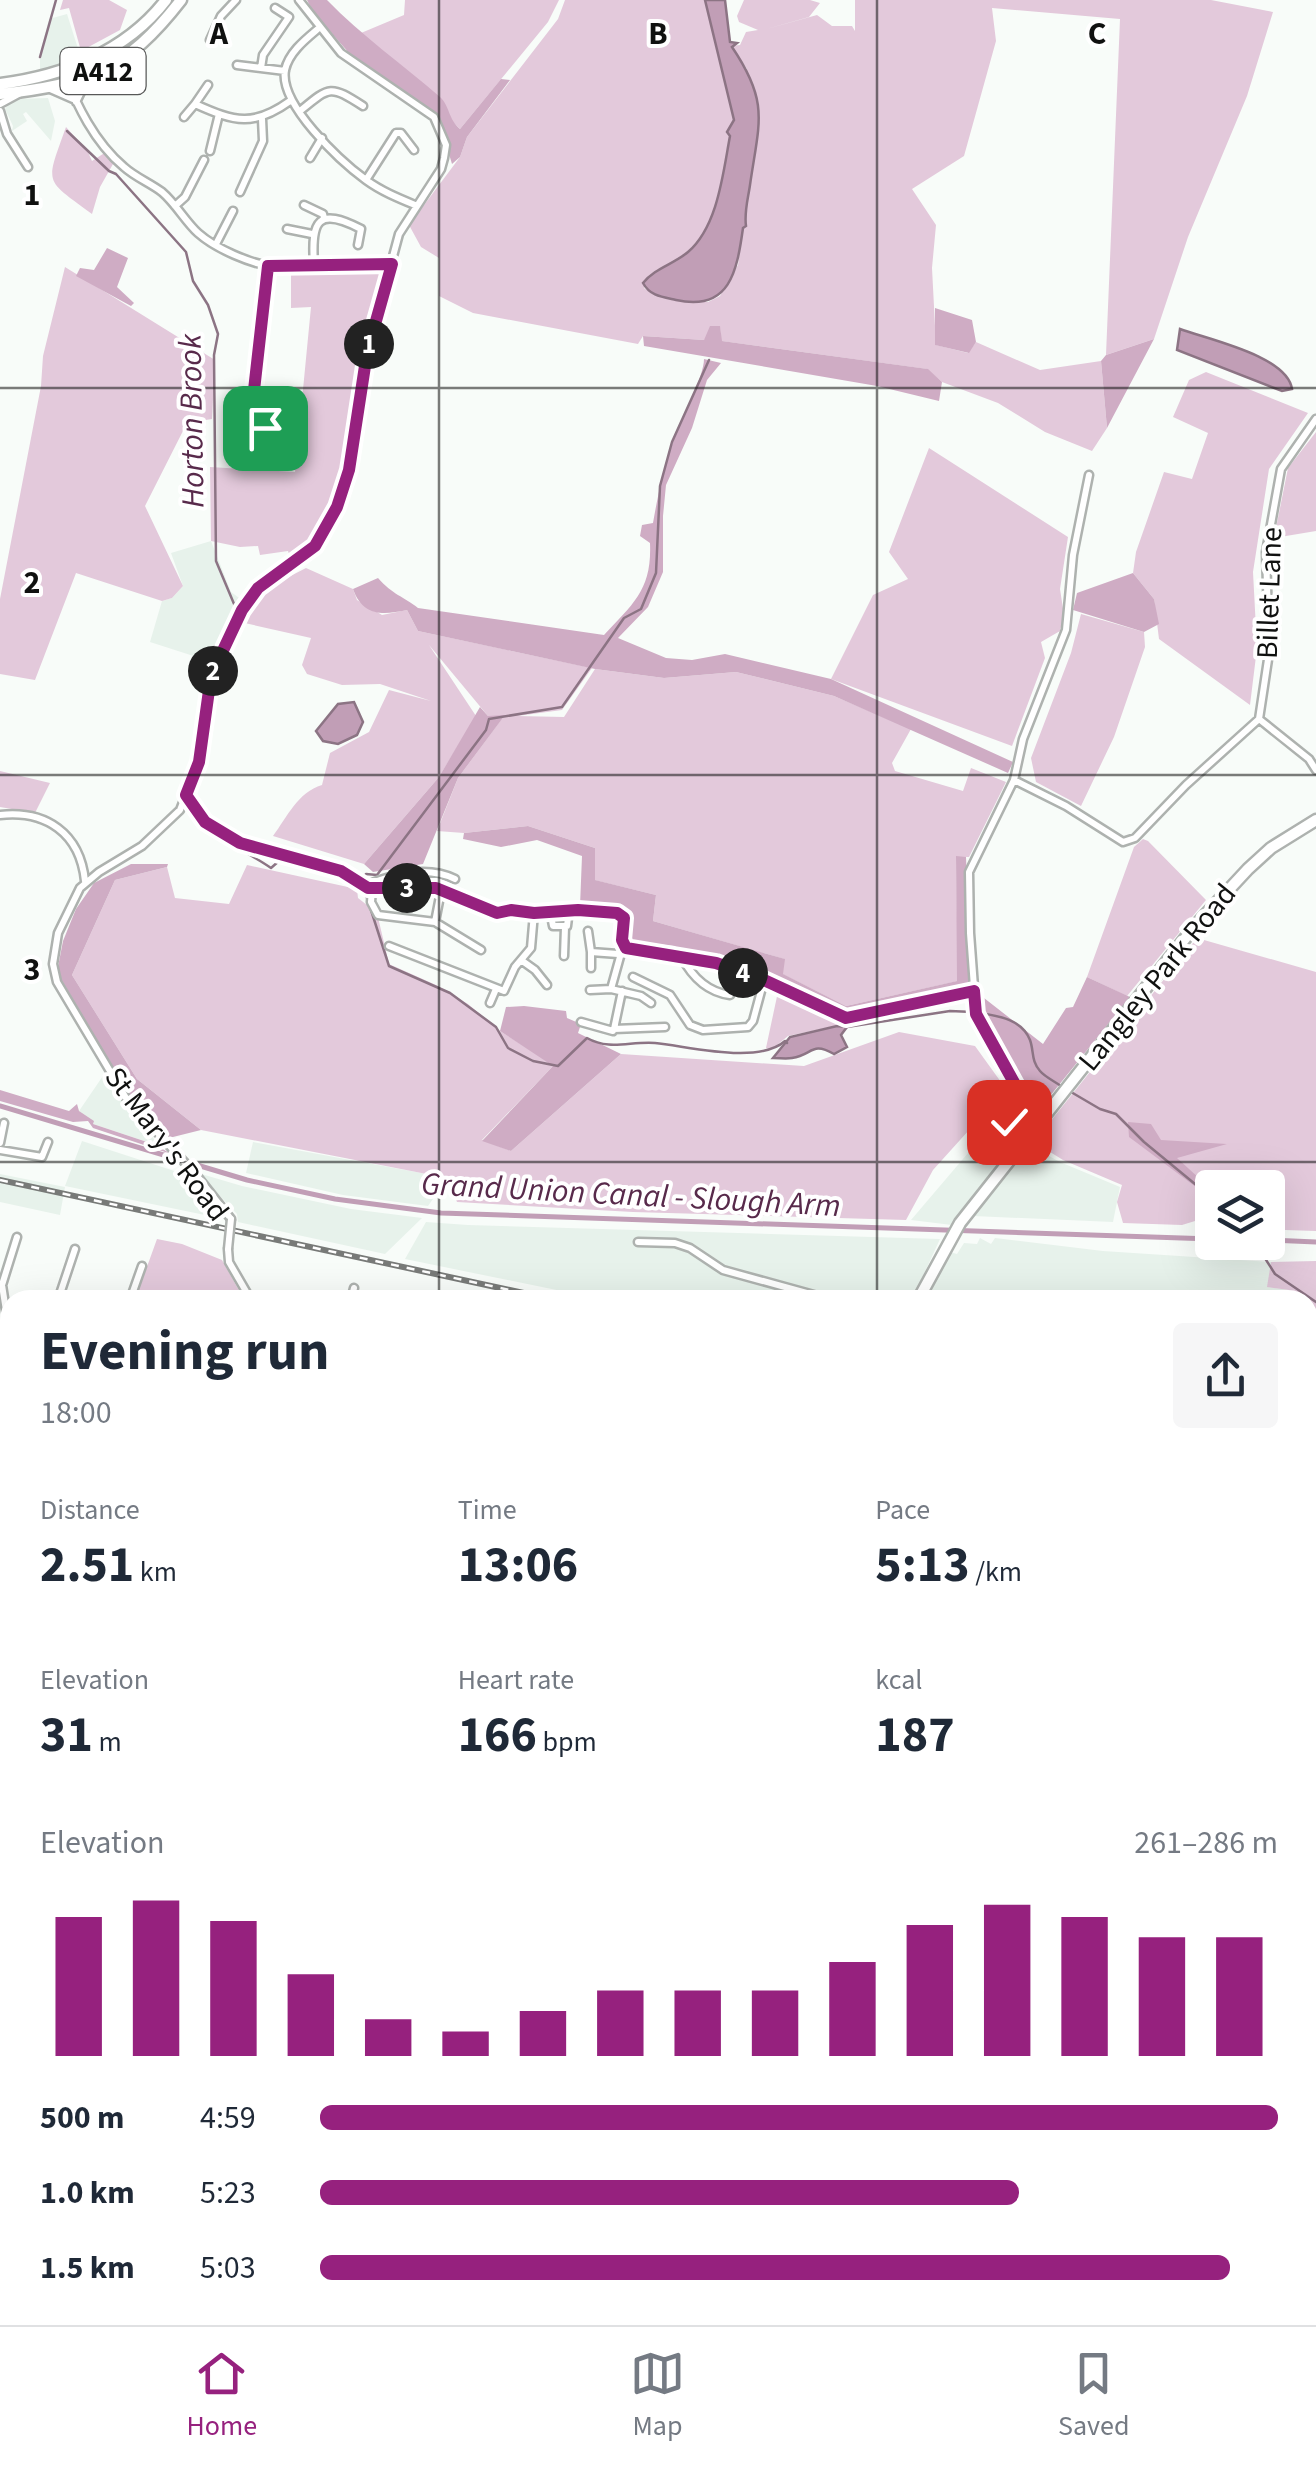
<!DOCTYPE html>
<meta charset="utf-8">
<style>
body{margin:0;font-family:"Source Sans 3",sans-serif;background:#f6f6f7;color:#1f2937;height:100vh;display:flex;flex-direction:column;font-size:38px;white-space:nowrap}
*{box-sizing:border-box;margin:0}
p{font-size:32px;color:#747a83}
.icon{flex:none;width:55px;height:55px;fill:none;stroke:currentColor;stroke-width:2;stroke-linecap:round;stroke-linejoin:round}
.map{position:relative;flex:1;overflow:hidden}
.drawer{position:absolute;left:0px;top:1290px;width:1318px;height:1035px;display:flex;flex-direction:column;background:#fff;border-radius:30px 30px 0 0;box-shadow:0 10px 40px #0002}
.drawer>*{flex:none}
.fabs{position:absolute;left:1195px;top:1170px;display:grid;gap:20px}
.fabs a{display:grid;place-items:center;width:90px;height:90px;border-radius:10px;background:#fff;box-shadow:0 10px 40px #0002;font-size:50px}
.pin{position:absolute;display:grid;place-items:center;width:85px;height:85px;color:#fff;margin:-42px;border-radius:20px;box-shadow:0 5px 15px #0006}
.km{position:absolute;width:50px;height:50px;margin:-25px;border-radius:50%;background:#222;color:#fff;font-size:28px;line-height:50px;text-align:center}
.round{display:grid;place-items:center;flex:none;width:105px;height:105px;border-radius:10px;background:#f6f6f7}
.headline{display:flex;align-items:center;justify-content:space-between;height:170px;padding:0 40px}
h1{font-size:55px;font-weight:700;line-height:75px}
.figures{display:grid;grid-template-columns:repeat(3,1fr);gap:15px;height:170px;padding:10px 40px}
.figures div{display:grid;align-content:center}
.figures b{font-size:50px;font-weight:700}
.figures small{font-size:28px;font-weight:400}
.figures p{font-size:28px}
.chart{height:280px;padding:20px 40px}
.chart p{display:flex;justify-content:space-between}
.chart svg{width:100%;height:180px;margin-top:10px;stroke:#96217e;stroke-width:6}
ul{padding:0 40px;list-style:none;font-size:32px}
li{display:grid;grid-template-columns:160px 120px 1fr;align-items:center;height:75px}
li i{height:25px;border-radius:12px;background:#96217e}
.menu{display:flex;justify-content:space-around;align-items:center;height:140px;border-top:2px solid #e0e1e3;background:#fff;font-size:28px;color:#747a83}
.menu a{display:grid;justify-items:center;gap:5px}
.menu .current{color:#96217e}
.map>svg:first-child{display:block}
.built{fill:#e7f2eb}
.green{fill:#e3c9db}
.forest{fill:#cfacc4}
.water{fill:#c19eb6;stroke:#8c7484;stroke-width:2.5}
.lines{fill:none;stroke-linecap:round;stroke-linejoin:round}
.stream{stroke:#8c7484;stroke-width:2.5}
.canal{stroke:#c19eb6;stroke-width:5}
.minor-casing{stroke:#aeb2af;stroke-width:11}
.major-casing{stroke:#aeb2af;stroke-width:15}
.minor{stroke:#fff;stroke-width:6}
.major{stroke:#fff;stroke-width:10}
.rail-casing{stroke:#787a78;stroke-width:6}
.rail{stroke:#fff;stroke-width:2.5;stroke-dasharray:8;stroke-linecap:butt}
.minor-bridge-casing{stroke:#aeb2af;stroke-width:11;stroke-linecap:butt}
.minor-bridge{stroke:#fff;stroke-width:6}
.route-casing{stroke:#fff;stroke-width:20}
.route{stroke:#96217e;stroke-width:12}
.grid{fill:none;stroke:#101110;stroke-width:2.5;stroke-opacity:0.55}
.labels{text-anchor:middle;stroke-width:8;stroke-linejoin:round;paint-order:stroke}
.shield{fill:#fff;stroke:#585858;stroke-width:2.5}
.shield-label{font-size:28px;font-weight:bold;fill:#101110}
.street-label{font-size:30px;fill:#101110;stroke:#fff}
.water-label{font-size:32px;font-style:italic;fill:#582a4b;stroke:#fff}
.grid-label{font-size:32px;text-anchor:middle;font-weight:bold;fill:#101110;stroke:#fff;stroke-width:8;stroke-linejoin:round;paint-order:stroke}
</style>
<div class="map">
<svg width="1316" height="2325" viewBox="0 0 1316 2325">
<rect width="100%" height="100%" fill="#f8fcf9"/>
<path class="built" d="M67,14L81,58L40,70V53L49,19Z
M48,98L55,121L51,141L26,112L23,114L27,121L12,131L13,126L5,109L7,106L15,99Z
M211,541L231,592L242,600L209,661L150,642L162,601L172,598L183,586L171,553Z
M107,1070L115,1088L149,1126L156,1145L93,1124L79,1111Z
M997,1119L1006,1124L996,1166L952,1225L911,1220Z
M82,1141L196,1178L229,1220L65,1186Z
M253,1142L427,1174L447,1179L428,1206L343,1195L246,1173Z
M1029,1145L1060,1162L1120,1187L1113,1222L973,1216Z
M198,1173L242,1186L351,1209L422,1218L385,1254L238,1222L237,1214Z
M0,1174L65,1187L60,1215L0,1202Z
M426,1222L468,1225L940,1239L912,1300H605L405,1259Z
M980,1238L991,1244L995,1238L1103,1251L1271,1262L1268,1287L1289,1290L1288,1300H923L946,1251L957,1254L964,1243L977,1244Z
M1308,1725L1316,1728V1875L1308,1873Z
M1308,2221L1316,2226V2325H1228L1234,2315H1308Z"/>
<path class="green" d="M63,0H109L127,10L120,30L81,51L69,8L60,10Z
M405,0H559L548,22L460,129L361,33L404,15Z
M565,0H705L734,120L727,131L730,136C723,173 718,227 687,253C675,262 660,269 647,278L644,288L653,294L682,302H708L720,296L738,265L746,208L747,69L731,46L740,45L746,32L758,30L739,22L737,16L744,0H810L820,3L809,17L763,30L817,15L832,26H852L855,31V0H1211L1273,12L1247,96L1188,237L1154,339L1106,355L1120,19L992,8L996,41L964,156L912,189L936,225L932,268L936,345L968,353L976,342L1040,370L1101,361L1107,428L1092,451L1045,432L998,403L942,382L927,369L721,341L720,327L704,340L643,336L638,344L473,313L439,296V258L421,247L409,225L460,157L467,137L558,19Z
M66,127L88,152L92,161L106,152L113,164L100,187L92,214C44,178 45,186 66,127Z
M65,267L215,360L212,419L187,423L145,506L183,586L172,598L162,601L76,573L35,680L0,674V599L41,386L43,356Z
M385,268C379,295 369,322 363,350C344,434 357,495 292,563L288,551L260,555L258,546L240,547L211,541L210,467L295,472L311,307L291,308V272Z
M1206,372L1308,413L1269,469L1253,572L1257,648L1250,705L1159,639L1154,599L1133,573L1136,552L1164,472L1192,479L1208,433L1173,417L1189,380Z
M1316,432V531L1274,538L1288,468Z
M929,448L1068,537L1060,589L1064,615L1060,631L1041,642L1045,658L1012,746L831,679L873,595L908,579L889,552Z
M306,568L353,589L357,600L382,615L407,610L418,631L592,668L562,710L517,716L564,717L595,669L664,678L736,672L834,696L911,729L892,763L895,771L963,791L971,768L1006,782L969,857H956L958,981L846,1006L782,974L784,959L653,921L656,895L594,880L595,848L528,826L464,833L437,831L458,778L504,716H488L429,645L476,716L439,777L364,864L273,836C287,817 298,792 322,785L330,753L369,732L389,690L431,701L380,684L342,685L307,674L302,665L311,638L240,622L271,586Z
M1081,614L1144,632L1145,647L1114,737L1081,806L1036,782L1031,758L1071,653Z
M0,771L50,783L35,813L0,807Z
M1143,839L1148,841L1206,900L1127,996L1087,977L1134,847Z
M247,865L357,889L358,898L377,913L389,964L436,985L468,1004L500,1031L554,1065L482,1140L511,1151L621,1054L804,1066L899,1032L975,1046L1006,1089L933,1170L906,1220L633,1212L457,1202L447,1178L201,1130L137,1079L72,975L115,880L167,867L175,898L229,904Z
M1197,938L1316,972V1231L1285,1230L1268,1221V1188H1212V1219L1208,1217L1182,1225L1123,1223L1117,1202L1122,1185L1063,1160L1034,1142Z
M779,987L845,1024L788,1036L772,1049L766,1048Z
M157,1239L182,1244L222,1260L241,1294L233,1300H135Z
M1316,1261V1416L1308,1412V1300H1288L1289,1290L1267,1287L1271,1262Z
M0,1860L10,1865V2052L0,2042Z
M1085,2315H1234L1228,2325H1079Z"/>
<path class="forest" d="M307,0H327C362,36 402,64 440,97C450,106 448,119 460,129L501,79L510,80L467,137L460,157L452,164L437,114L349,53L313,12Z
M107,248L128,258L117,287L134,303L131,306L76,276L80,268L94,270Z
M935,308L972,320L976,342L969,353L935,345Z
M710,326H720L722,341L928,369L942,382L939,401L877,386L644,346L643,336L704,340Z
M1154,339L1107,428L1101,361L1106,355Z
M704,359L721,363L707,380L692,428L666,485L663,516V572L648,607L618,638L666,658L692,660L725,654L831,679L1013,762L1008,773L834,696L736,672L664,678L595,669L418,631L407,610C383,615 363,617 353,589L378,578C393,595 403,596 418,608L604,635C634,603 652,589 650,543L640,536L642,525L653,523C658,494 664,467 674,439C681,419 704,377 704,359Z
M1133,573L1154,599L1159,624L1144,632L1073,610L1077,593Z
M480,707L488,716L505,715L458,778L423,864L373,872L364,864L439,777Z
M528,826L595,848V880L656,895L653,921L785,959L783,974L846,1006L957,981L956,856L966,857L971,990L847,1014L730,961L680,953L675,946L626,941L631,915L580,906L582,856L537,840L501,847L463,839L464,833Z
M131,864H168L167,867L115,880L72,975L137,1079L201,1130L169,1138L129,1095L57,972L63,941L76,909L94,883Z
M1087,977L1130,997L1029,1122L1020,1115L1021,1088L982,1021L984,998L1043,1044L1066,1008L1073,1007Z
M524,1006L566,1011L567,1018L581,1024L578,1033L621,1054L511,1151L482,1141L553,1066L500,1031L506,1007Z
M0,1090L69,1111L77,1104L79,1111L94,1121L93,1124L156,1145L171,1154L93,1128L88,1121L73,1122L0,1101Z
M1128,1122L1151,1124L1161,1140L1227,1144L1177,1158L1212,1190V1199L1129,1137Z
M0,2253L10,2260V2315H78L74,2325H0Z"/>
<path class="water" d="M705,0H725L730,42L737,43L732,47C770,103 759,122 750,185C748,199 744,212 746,226L743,228C737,271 730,312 676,300C662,297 650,296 643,283C655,268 674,264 688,252C718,226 723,173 730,136L727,132L734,120Z
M1180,329C1210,340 1287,356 1292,389L1282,391L1177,350Z
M354,702L363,722L357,735L338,744L323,741L316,731L338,704Z
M837,1026L847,1027L841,1035L847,1047L834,1054C811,1041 813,1055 792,1058C786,1059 780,1058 773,1058L790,1037Z"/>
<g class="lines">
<path class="stream" d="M40,57L56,0
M67,131L109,171L116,174L186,252L193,281L208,305L218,334L214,355L216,561L237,611L219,643L212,649L196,750
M195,813C211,839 246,850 271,868L279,861L291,860L347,878
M363,879L366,874L377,875L486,730L489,719L562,707L624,618L641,609L656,573L660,486L672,442L709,360
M354,882L368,899
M370,907L389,966L450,993L496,1027L508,1048L533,1061L558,1066L587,1038C610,1051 630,1041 655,1043C688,1046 758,1065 785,1041L787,1043
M980,1013C1000,1016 1022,1020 1030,1040C1034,1051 1031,1061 1040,1071C1045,1077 1054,1081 1061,1086
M847,1027L950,1011L973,1012
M1071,1092L1100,1109L1116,1114L1144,1142L1212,1198
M1261,1252L1275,1274L1316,1302"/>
<path class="canal" d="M0,1106L247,1180L335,1199L441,1213L1212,1239
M1268,1240L1316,1242"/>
<defs>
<path id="minor" d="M319,28C306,39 289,52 285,70C279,104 340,161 366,180C381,191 398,198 415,205
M210,40L221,16L236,0
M237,65L285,71
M261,68L263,55L289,17L275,8
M63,71C77,105 94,142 124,167C135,177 150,183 162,192C176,204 185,221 198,233C216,249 251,264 275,267L392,263
M48,88L73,99
M76,102L88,78
M0,104L22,92
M195,104L208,85
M0,111L7,134L28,167
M300,111C330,86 330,85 363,106
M184,117L195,104C235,122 254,127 290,101
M210,151L219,114
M310,158L322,138
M366,180L396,133H401L414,150
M240,192L263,141L262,119
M304,205L323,214L324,218
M175,206L185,197L204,160
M287,229L312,234
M216,244L233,211
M314,264C311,220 318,207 361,229L358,245
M253,399L242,407L240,425L247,435L260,436L264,432C267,416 267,408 253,399L267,266
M1259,719L1269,653L1266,552L1281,469L1316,419
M1259,719L1309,759L1316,770
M1014,780L1066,806L1123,842L1135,838L1186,785L1259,719
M186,795L205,822L240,843L341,871L367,888L435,889L497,913L569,909L622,915L624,918L623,946L611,989L590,990
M0,815C46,810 80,833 85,881
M365,886C393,874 426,865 455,879
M372,889L371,902L378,915L435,922L481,950
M552,921L553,926H567L569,909
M435,922L441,891
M588,931L591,952
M389,946L504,991L515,967L531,948L534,913
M623,946L716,963L764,980L846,1018L974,991
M564,956L565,927
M681,956C692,977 707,992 730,995
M521,960L535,970L547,985
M591,968V952L618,954
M633,977L670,995L690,1025L703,1030L748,1027L753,1021L764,980
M611,989L641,996L651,1003
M490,1003L496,989
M581,1022L613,1031L614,1029L665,1027
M614,1029L622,991
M1025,1138L1009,1123L1018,1103L1016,1085L976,1014L970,933L969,872L1014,780L1023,739L1066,630L1073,555L1089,475
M0,1143L4,1123
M0,1150L42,1157L48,1142
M231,1219L197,1176L126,1098L57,982L53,964L58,933L80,888L99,872L142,846L180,810L199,762L211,676L247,603L258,589L315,546L337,507L349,470L367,353L399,234L441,169L444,158L446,145L434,117L341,53L299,0
M638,1242L675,1243L690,1248L723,1270L832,1300
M228,1249L229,1262L251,1300
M58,1300L75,1249
M130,1300L142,1266
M280,1300H305
M351,1300L354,1288
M3,1333L7,1317L2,1285L17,1237
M1308,1473L1316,1477
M0,1474L10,1478
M1308,1560L1316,1537
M0,1572L10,1576
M1308,1601L1316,1603
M0,1639L5,1627
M0,1674L10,1678
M1308,1721C1314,1703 1302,1685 1315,1673
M0,1731L10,1735
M0,1856L10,1860
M1308,1906L1316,1907
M1308,1982L1316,1974
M1308,2041L1316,2038
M1308,2047L1316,2045
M0,2160L10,2168
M178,2315L191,2325
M413,2315L415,2325
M590,2315L602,2325
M826,2315L830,2325
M856,2315L863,2325
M1021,2315L1035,2325
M937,2317L938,2315
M783,2324L791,2315
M361,2325L367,2315
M614,2325L622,2315
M1061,2325L1067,2315"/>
<path id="major" d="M0,84C63,76 126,52 166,0
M0,94C87,84 126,71 181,0
M918,1300L960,1223L1195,926L1248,869L1271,848L1316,820
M0,2066L10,2075
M284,2315L293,2325
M631,2325L640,2315"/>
</defs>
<use href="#minor" class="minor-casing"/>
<use href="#major" class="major-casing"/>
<use href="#minor" class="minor"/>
<use href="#major" class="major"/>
<defs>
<path id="rail" d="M0,1180L556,1300
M1308,1430L1316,1431"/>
</defs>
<use href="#rail" class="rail-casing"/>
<use href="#rail" class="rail"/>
<defs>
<path id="minor-bridge" d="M228,1249L231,1219"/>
</defs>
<use href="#minor-bridge" class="minor-bridge-casing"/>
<use href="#minor-bridge" class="minor-bridge"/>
</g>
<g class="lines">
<defs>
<path id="route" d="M265,428L264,406L253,399L268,266L392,264L367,353L349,470L337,507L315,546L258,588L242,610L211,676L199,762L186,795L205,822L240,843L341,871L368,888H436L497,913L511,910L534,913L578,910L617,913L624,918L622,940L626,948L716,963L764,980L846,1018L974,991L976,1014L1016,1086L1018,1102L1009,1122"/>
</defs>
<use href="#route" class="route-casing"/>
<use href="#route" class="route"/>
</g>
<path class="grid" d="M439,0V1300M877,0V1300M0,388H1316M0,775H1316M0,1162H1316M0,1550H10M1308,1550H1316M0,1938H10M1308,1938H1316M439,2315V2325M877,2315V2325"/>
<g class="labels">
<rect class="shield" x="60.5" y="48" width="85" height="46" rx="8"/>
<g class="shield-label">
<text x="103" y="81">A412</text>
</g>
<g class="street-label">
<text transform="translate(1269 593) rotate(-88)" y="10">Billet Lane</text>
<text transform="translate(1157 977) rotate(-51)" y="10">Langley Park Road</text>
<text transform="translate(167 1144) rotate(53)" y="10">St Mary's Road</text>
</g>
<g class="water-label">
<text transform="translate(191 421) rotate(-91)" y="11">Horton Brook</text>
<text transform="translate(631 1194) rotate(3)" y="11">Grand Union Canal - Slough Arm</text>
</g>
</g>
<g class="grid-label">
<text x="219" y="44">A</text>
<text x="658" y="44">B</text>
<text x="1097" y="44">C</text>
<text x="32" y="205">1</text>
<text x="32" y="593">2</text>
<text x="32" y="980">3</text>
</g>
</svg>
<div class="fabs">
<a><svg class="icon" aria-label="layers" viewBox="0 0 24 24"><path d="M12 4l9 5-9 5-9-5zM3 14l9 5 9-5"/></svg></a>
</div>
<div class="pin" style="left:265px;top:428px;background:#1e9e55"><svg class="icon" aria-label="arrive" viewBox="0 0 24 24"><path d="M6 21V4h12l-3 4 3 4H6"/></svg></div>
<div class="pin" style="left:1009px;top:1122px;background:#d93025"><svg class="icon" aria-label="check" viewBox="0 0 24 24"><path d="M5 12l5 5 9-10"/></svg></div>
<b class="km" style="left:369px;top:344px">1</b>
<b class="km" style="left:213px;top:671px">2</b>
<b class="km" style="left:407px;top:888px">3</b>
<b class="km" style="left:743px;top:973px">4</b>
<section class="drawer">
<div class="headline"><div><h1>Evening run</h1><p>18:00</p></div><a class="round"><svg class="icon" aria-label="share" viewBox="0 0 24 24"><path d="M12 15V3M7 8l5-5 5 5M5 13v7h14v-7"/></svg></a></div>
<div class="figures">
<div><p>Distance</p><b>2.51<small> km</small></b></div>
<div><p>Time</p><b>13:06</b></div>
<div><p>Pace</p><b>5:13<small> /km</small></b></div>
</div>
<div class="figures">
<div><p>Elevation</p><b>31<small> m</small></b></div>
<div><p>Heart rate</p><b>166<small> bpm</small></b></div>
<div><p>kcal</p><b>187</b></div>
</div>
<div class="chart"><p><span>Elevation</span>261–286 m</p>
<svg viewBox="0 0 160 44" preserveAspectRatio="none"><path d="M5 44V10M15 44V6M25 44V11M35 44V24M45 44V35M55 44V38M65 44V33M75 44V28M85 44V28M95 44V28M105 44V21M115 44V12M125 44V7M135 44V10M145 44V15M155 44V15"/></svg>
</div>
<ul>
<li><b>500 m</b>4:59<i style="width:100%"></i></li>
<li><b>1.0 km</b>5:23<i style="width:73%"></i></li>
<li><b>1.5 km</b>5:03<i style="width:95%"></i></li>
</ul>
</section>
</div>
<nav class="menu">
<a class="current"><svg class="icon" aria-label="home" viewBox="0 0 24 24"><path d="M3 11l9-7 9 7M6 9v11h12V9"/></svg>Home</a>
<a><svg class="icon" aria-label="map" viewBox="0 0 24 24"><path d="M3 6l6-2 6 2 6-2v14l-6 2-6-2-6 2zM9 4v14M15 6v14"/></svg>Map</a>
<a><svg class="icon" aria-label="saved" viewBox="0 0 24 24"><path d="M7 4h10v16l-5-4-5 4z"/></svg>Saved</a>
</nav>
